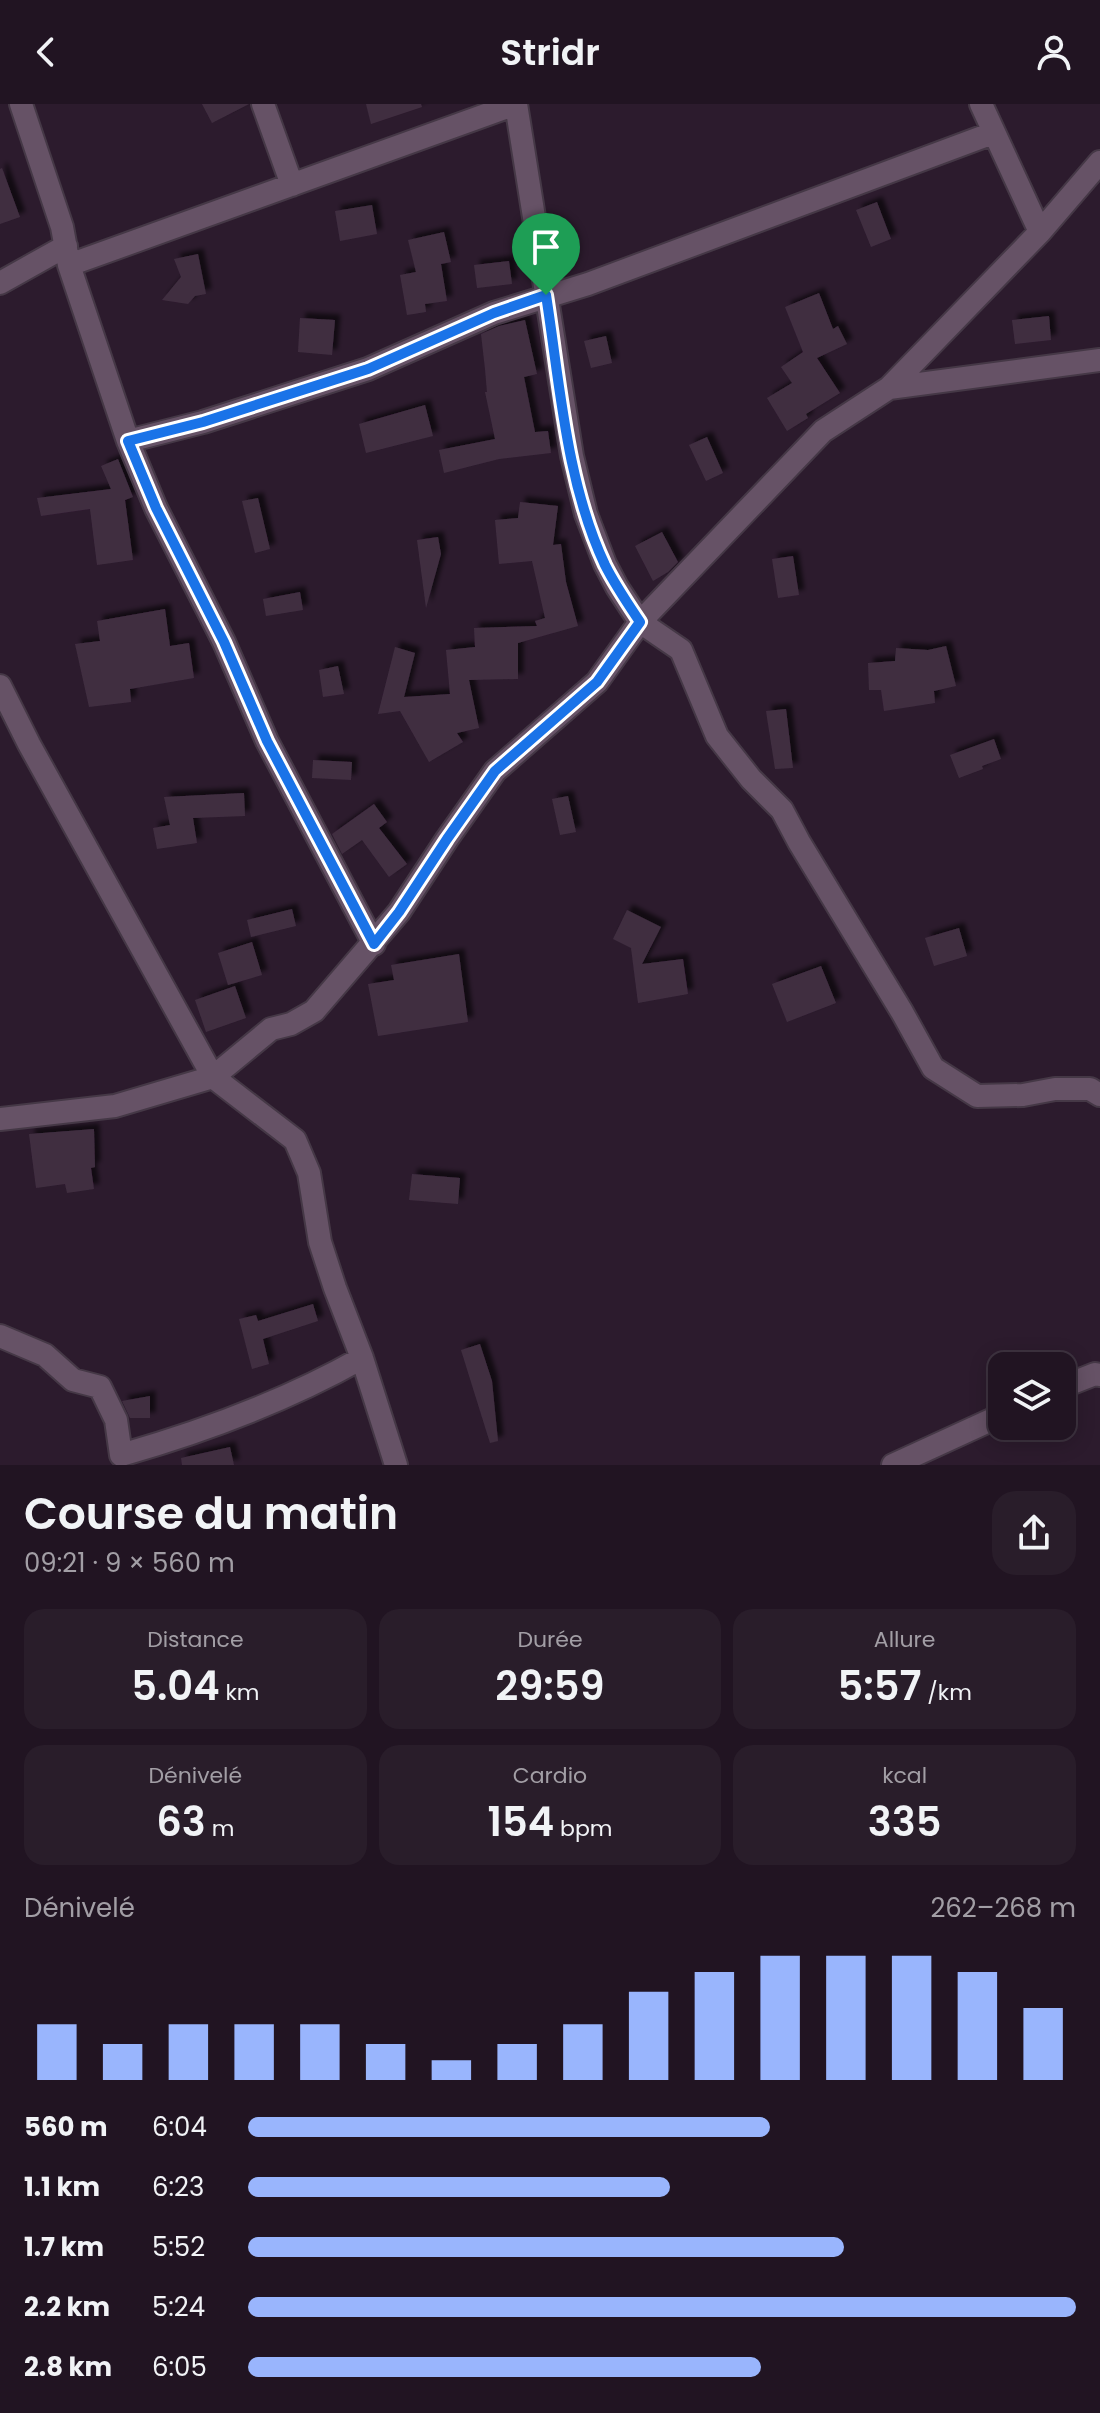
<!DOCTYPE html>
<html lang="fr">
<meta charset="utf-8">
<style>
body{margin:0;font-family:Poppins,sans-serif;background:#291d2a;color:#f1f3f6;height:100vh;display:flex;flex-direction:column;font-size:30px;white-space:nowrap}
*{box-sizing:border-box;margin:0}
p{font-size:26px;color:#a29ea5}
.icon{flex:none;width:44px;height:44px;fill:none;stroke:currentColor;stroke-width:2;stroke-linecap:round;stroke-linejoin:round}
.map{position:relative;height:1361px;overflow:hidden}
.panel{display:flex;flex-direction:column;background:#211422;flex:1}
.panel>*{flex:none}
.buttons{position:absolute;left:988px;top:1248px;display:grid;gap:16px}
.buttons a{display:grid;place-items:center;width:88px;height:88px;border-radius:16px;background:#211422;box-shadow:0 4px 20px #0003,0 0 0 2px #3e3340;font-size:40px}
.pin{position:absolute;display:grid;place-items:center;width:68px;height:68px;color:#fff;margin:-82px -34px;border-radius:50% 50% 50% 0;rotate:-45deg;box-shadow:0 0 8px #0007}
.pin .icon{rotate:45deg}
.round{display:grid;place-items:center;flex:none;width:84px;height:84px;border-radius:24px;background:#291d2a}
.head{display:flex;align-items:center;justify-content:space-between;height:136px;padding:0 24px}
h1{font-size:44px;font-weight:600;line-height:60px}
.stats{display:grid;grid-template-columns:repeat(3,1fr);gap:12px;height:136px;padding:8px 24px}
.stats div{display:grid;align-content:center;border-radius:20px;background:#291d2a;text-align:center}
.stats b{font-size:40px;font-weight:600}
.stats small{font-size:22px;font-weight:400}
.stats p{font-size:22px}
.chart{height:224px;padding:16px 24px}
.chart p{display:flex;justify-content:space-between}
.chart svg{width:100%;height:144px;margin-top:8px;stroke:#99b5fd;stroke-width:6}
ul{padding:0 24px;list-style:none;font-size:26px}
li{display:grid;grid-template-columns:128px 96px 1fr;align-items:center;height:60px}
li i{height:20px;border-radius:10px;background:#99b5fd}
header{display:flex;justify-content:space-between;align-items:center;height:104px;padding:0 24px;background:#211422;font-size:36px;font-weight:600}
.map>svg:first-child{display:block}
.building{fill:#402e41;filter:url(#shadow)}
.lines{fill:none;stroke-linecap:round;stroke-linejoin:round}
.minor-casing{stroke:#453846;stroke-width:26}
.minor{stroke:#665266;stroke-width:22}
.route-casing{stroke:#fff;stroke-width:16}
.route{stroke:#1a73e8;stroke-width:10}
</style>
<header><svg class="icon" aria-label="back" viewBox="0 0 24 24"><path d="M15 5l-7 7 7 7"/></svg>Stridr<svg class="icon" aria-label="person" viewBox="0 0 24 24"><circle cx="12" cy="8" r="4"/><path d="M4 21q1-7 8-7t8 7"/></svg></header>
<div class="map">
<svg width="1100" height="1361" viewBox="0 0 1100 1361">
<defs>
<filter id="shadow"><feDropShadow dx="5.5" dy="-5.5" stdDeviation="2" flood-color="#0009"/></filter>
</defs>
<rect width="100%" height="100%" fill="#2c1b2d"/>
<path class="building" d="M202,0H249L212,19Z
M366,0H421L422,3L371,20Z
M2,64L20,113L0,120V65Z
M877,98L891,135L871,143L856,106Z
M372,101L377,130L340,137L335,107Z
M444,128L451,158L441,160L447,197L425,200L426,208L407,211L400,171L416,168L408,136Z
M198,150L206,190L195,192L188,200L162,196L181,173L174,155Z
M509,157L512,180L477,184L474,161Z
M819,189L833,225L838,222L847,240L817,254L840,289L806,310L808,314L787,327L767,294L792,279L781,263L803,248L785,203Z
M1049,212L1051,236L1015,240L1012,216Z
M300,214L335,216L332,251L298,248Z
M525,216L537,270L524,273L535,328L548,327L551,349L499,355L444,369L439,346L495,335L485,288H487L485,265L481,230L499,222Z
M606,232L612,259L591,264L584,237Z
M425,301L433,332L366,349L359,320Z
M707,333L723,369L706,377L689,341Z
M118,355L133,393L125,396L133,456L97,461L90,405L41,412L37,394L111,385L101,362Z
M258,394L270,445L255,449L242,397Z
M520,398L558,402L553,441L561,440L566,478L578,522L518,539V575L469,576L479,624L457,629L463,638L429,658L400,607L378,610L395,543L415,549L404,593L450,590L446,546L475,543L474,524L537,522L535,517L545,514L532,457L499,460L495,416L518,414Z
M662,428L678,458L668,468L653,477L635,442Z
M438,433L441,450L426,504L417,436Z
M793,452L799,491L778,494L772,455Z
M300,488L303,506L266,512L263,495Z
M165,505L170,542L189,539L194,574L130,585L131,598L89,603L75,540L100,537L97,517Z
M946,542L956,582L934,587L935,599L884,607L881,586H869L868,559L895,557L896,544L928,546Z
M338,562L344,590L323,593L319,566Z
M786,605L793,664L775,665L766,607Z
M994,635L1001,655L982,662L983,665L959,674L950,651Z
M313,656L352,658L351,676L312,674Z
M244,689L245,712L193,714L197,739L157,745L153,724L170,721L164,693Z
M568,692L576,728L560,731L552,695Z
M374,700L387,718L379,724L407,760L389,773L362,736L342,750L332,730Z
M292,805L296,822L251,833L247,816Z
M627,806L661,823L642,860L683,855L688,890L638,899L631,844L613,835Z
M959,824L967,852L934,862L925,834Z
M252,838L262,871L228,881L218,849Z
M459,850L468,918L378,932L368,880L394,876L391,861Z
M821,862L836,899L787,918L772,880Z
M235,882L246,914L206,928L195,896Z
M94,1025L95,1063L91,1064L94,1085L67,1089L65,1080L36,1084L29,1030Z
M412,1070L460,1074L458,1100L409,1096Z
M313,1200L318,1217L263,1235L269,1260L252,1265L239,1215L256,1211L258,1217Z
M480,1240L492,1277L498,1337L490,1339L461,1246Z
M150,1292V1314H130L122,1297Z
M230,1343L234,1361H182L181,1354Z"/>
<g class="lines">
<defs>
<path id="minor" d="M21,0L62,123L69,161L128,337L156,404L224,538L267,637L374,840
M263,0L292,81
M516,0L572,352L586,410L605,460L617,483L640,518L681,546L717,632L751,675L782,706L799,738L902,908L933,964L977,992L1023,991L1055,985H1090L1100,991
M981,0L1040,128
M69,161L516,0
M0,179L66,142
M889,284L1100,256
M128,337L203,318L368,265L494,209L588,180L993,29
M0,582L29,640L213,973L295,1036L309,1069L320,1138L335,1184L362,1254L396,1361
M0,1015L115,1002L213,973L271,925L291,920L314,907L399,808L447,735L495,667L597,578L640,518L823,327L889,284L1040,128L1100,58
M0,1232L45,1251L73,1276L100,1283L116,1316L121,1351C205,1327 286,1297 362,1254
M1062,1283L1095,1270L1100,1271
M893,1361L1002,1311"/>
</defs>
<use href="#minor" class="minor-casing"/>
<use href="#minor" class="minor"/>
</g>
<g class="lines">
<defs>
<path id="route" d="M546,191C560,280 566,378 605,461C615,481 628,500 640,518L597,578L495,667L447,735L399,808L374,840L267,637L224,538L156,404L128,337L203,318L368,265L494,209Z"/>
</defs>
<use href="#route" class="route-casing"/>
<use href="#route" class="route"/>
</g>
</svg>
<div class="buttons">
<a><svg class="icon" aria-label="layers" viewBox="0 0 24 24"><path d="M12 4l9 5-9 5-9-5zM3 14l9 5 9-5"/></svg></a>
</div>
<div class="pin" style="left:546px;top:191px;background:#1e9e55"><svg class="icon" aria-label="arrive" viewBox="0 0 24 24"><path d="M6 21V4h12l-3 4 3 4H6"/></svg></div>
</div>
<section class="panel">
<div class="head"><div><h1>Course du matin</h1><p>09:21 · 9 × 560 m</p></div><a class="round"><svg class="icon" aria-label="share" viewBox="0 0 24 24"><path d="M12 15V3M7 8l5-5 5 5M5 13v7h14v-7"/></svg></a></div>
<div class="stats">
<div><p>Distance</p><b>5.04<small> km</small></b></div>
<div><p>Durée</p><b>29:59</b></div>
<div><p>Allure</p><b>5:57<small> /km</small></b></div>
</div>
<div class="stats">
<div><p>Dénivelé</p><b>63<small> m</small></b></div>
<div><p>Cardio</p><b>154<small> bpm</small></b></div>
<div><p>kcal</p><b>335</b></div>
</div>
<div class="chart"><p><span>Dénivelé</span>262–268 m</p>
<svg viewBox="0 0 160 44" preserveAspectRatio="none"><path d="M5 44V27M15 44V33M25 44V27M35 44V27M45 44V27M55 44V33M65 44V38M75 44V33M85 44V27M95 44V17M105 44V11M115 44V6M125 44V6M135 44V6M145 44V11M155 44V22"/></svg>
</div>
<ul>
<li><b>560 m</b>6:04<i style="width:63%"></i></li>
<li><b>1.1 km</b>6:23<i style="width:51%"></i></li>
<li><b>1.7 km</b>5:52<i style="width:72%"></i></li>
<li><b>2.2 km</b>5:24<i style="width:100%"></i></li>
<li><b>2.8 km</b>6:05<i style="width:62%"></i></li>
</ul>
</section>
